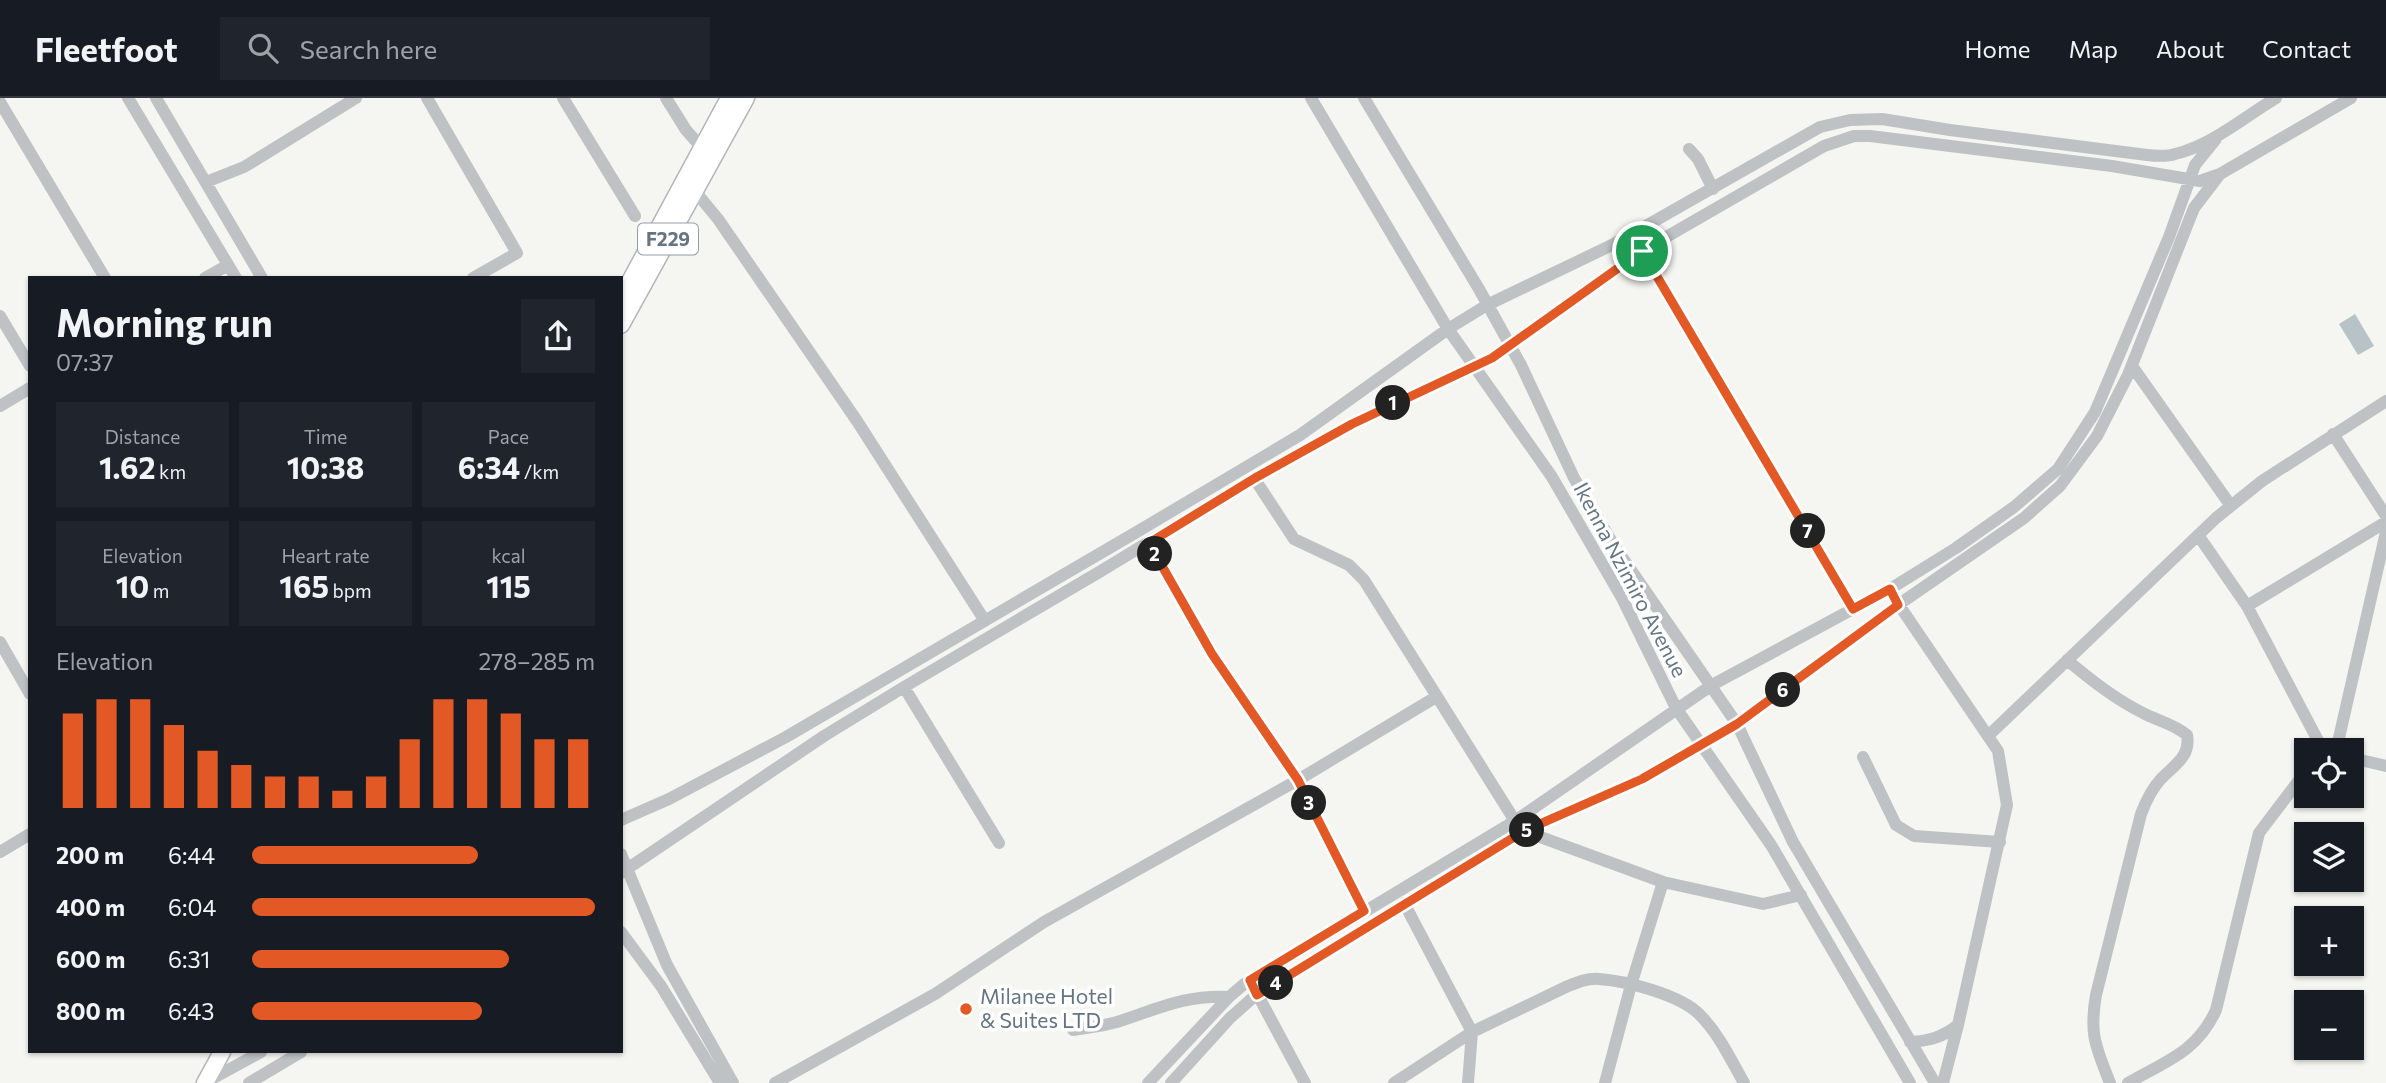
<!DOCTYPE html>
<meta charset="utf-8">
<style>
body{margin:0;font-family:Commissioner,sans-serif;background:#20242c;color:#f1f3f6;height:100vh;display:flex;flex-direction:column;font-size:26px;white-space:nowrap}
*{box-sizing:border-box;margin:0}
p{font-size:23px;color:#9ea1a6}
.icon{flex:none;width:38px;height:38px;fill:none;stroke:currentColor;stroke-width:2;stroke-linecap:round;stroke-linejoin:round}
.map{position:relative;flex:1;overflow:hidden}
.panel{position:absolute;left:28px;top:178px;width:595px;height:777px;display:flex;flex-direction:column;background:#171b24;border-radius:0px;box-shadow:0 2px 5px #0004}
.panel>*{flex:none}
.fabs{position:absolute;left:2294px;top:640px;display:grid;gap:14px}
.fabs a{display:grid;place-items:center;width:70px;height:70px;border-radius:0px;background:#171b24;box-shadow:0 2px 5px #0004;font-size:35px}
.pin{position:absolute;display:grid;place-items:center;width:60px;height:60px;color:#fff;margin:-30px;border:4px solid #fff;border-radius:50%;box-shadow:0 2px 7px #0007}
.km{position:absolute;width:35px;height:35px;margin:-18px;border-radius:50%;background:#222;color:#fff;font-size:19px;line-height:35px;text-align:center}
.round{display:grid;place-items:center;flex:none;width:74px;height:74px;border-radius:0px;background:#20242c}
.head{display:flex;align-items:center;justify-content:space-between;height:119px;padding:0 28px}
h1{font-size:38px;font-weight:700;line-height:52px}
.figures{display:grid;grid-template-columns:repeat(3,1fr);gap:10px;height:119px;padding:7px 28px}
.figures div{display:grid;align-content:center;border-radius:0px;background:#20242c;text-align:center}
.figures b{font-size:30px;font-weight:700}
.figures small{font-size:19px;font-weight:400}
.figures p{font-size:19px}
.chart{height:196px;padding:14px 28px}
.chart p{display:flex;justify-content:space-between}
.chart svg{width:100%;height:126px;margin-top:7px;stroke:#e25925;stroke-width:6}
ul{padding:0 28px;list-style:none;font-size:23px}
li{display:grid;grid-template-columns:112px 84px 1fr;align-items:center;height:52px}
li i{height:18px;border-radius:9px;background:#e25925}
header{display:flex;align-items:center;gap:42px;box-sizing:border-box;height:98px;padding:0 35px;background:#171b24;border-bottom:2px solid #363941}
header strong{font-size:33px}
nav{display:flex;gap:38px;margin-inline-start:auto;font-size:24px}
.search{width:490px;height:63px;background:#20242c;display:flex;align-items:center;gap:18px;box-sizing:border-box;padding:0 24px;border-radius:0px;color:#9ea1a6;font-size:26px}
.map>svg:first-child{display:block}
.water{fill:#b8c3c8}
.lines{fill:none;stroke-linecap:round;stroke-linejoin:round}
.major-casing{stroke:#b1b6b9;stroke-width:19}
.minor{stroke:#bec2c5;stroke-width:12}
.major{stroke:#fff;stroke-width:16}
.route-casing{stroke:#fff;stroke-width:14}
.route{stroke:#e25925;stroke-width:9}
.poi-dot{fill:#e25925;stroke:#fff;stroke-width:2.5}
.labels{text-anchor:middle;stroke-width:7;stroke-linejoin:round;paint-order:stroke}
.shield{fill:#fff;stroke:#929ea8;stroke-width:2}
.shield-label{font-size:19px;font-weight:bold;fill:#647482}
.street-label{font-size:21px;fill:#647482;stroke:#fff}
.poi-label{font-size:21px;fill:#647482;stroke:#fff;text-anchor:start}
</style>
<header>
<strong>Fleetfoot</strong>
<div class="search"><svg class="icon" aria-label="search" viewBox="0 0 24 24"><circle cx="10" cy="10" r="6"/><path d="M15 15l6 6"/></svg>Search here</div>
<nav><a>Home</a><a>Map</a><a>About</a><a>Contact</a></nav>
</header>
<div class="map">
<svg width="2386" height="985" viewBox="0 0 2386 985">
<rect width="100%" height="100%" fill="#f5f5f1"/>
<path class="water" d="M2355,216L2374,248L2358,257L2339,226Z"/>
<g class="lines">
<defs>
<path id="major" d="M621,200L729,0
M621,227L746,0
M205,985L222,954"/>
</defs>
<use href="#major" class="major-casing"/>
<path class="minor" d="M128,0L236,180
M156,0L262,180
M427,0L517,155L473,180
M563,0L635,118
M666,0L686,32L703,51
M1311,0L1448,231L1552,379L1622,500L1676,610L1771,747L1910,985
M1364,0L1479,191L1521,267L1574,380L1615,449L1737,626L1793,744L1935,985
M0,4L105,180
M1689,51L1698,61L1713,91
M206,84L244,69L356,0
M694,92L718,121L857,323L985,523
M1642,153L1853,511
M205,180L228,167
M0,218L30,268
M2132,268L2231,408
M0,308L30,290
M2333,336L2386,418
M1254,380L1294,441L1349,467L1364,482L1515,723
M2198,437L2247,508L2323,652
M1149,445L1212,556L1298,682L1364,813
M1895,501L1998,653L2007,707L1958,927L1943,985
M2247,508L2386,424
M0,544L30,596
M2067,562C2091,582 2115,601 2143,615C2158,623 2174,626 2187,637C2191,659 2174,667 2160,682C2151,692 2146,703 2141,716L2096,897C2089,937 2096,949 2110,985
M904,589L999,745
M1988,638L2216,420L2262,383L2386,303
M2336,653L2386,434
M1863,659L1896,727L1914,738L2000,744
M2352,660L2386,668
M621,722L669,701L786,639L1135,435L1300,337L1448,231L1487,207L1614,146L1820,29L1850,22L1882,21L1950,32L2147,57C2156,58 2166,59 2175,56C2212,47 2244,19 2276,0
M1524,733L1663,784L1763,806L1801,797
M0,754L30,736
M621,756L667,867L733,985
M621,775L824,638L904,589L1101,473L1254,380L1352,326L1491,260L1642,153L1824,48L1854,38H1870L2112,68L2200,83L2220,76L2351,0
M1404,805L1472,934L1468,985
M621,834L661,888L720,985
M1254,890L1305,985
M1073,932C1087,930 1103,928 1117,924C1158,911 1183,897 1229,899
M1910,944C1929,943 1943,939 1958,927
M206,984L261,954
M249,985L301,954
M775,985L935,896L1044,824L1298,682L1436,599
M1148,985L1229,899L1243,887L1515,723L1712,587L1890,491L1956,450L2014,409L2058,371L2095,314L2169,139L2195,67L2216,41
M1171,985L1230,920L1257,896L1524,733L1642,681L1737,626L1898,507L2024,420L2060,388L2097,338L2128,277L2194,110L2220,76
M1394,985L1472,934L1568,888C1578,884 1588,880 1599,881C1627,883 1681,897 1700,917C1719,936 1731,962 1744,985
M1605,985L1631,887L1663,784
M2128,985C2166,963 2197,954 2216,912L2259,735L2306,673"/>
<use href="#major" class="major"/>
</g>
<g class="lines">
<defs>
<path id="route" d="M1642,153L1853,511L1890,491L1898,507L1737,626L1642,681L1524,733L1257,897L1250,882L1364,813L1298,682L1212,556L1149,445L1255,380L1352,326L1492,260Z"/>
</defs>
<use href="#route" class="route-casing"/>
<use href="#route" class="route"/>
</g>
<circle class="poi-dot" cx="966" cy="911" r="7"/>
<g class="labels">
<rect class="shield" x="638" y="125.5" width="60" height="31" rx="5"/>
<g class="shield-label">
<text x="668" y="148">F229</text>
</g>
<g class="street-label">
<text transform="translate(1630 482) rotate(62)" y="7">Ikenna Nzimiro Avenue</text>
</g>
<g class="poi-label">
<text x="980" y="906">Milanee Hotel<tspan x="980" dy="24">&amp; Suites LTD</tspan></text>
</g>
</g>
</svg>
<div class="fabs">
<a><svg class="icon" aria-label="locate" viewBox="0 0 24 24"><circle cx="12" cy="12" r="6"/><path d="M12 2v4M12 18v4M2 12h4M18 12h4"/></svg></a>
<a><svg class="icon" aria-label="layers" viewBox="0 0 24 24"><path d="M12 4l9 5-9 5-9-5zM3 14l9 5 9-5"/></svg></a>
<a>+</a>
<a>−</a>
</div>
<div class="pin" style="left:1642px;top:153px;background:#1e9e55"><svg class="icon" aria-label="arrive" viewBox="0 0 24 24"><path d="M6 21V4h12l-3 4 3 4H6"/></svg></div>
<b class="km" style="left:1393px;top:305px">1</b>
<b class="km" style="left:1155px;top:456px">2</b>
<b class="km" style="left:1309px;top:705px">3</b>
<b class="km" style="left:1276px;top:885px">4</b>
<b class="km" style="left:1527px;top:732px">5</b>
<b class="km" style="left:1783px;top:592px">6</b>
<b class="km" style="left:1808px;top:433px">7</b>
<section class="panel">
<div class="head"><div><h1>Morning run</h1><p>07:37</p></div><a class="round"><svg class="icon" aria-label="share" viewBox="0 0 24 24"><path d="M12 15V3M7 8l5-5 5 5M5 13v7h14v-7"/></svg></a></div>
<div class="figures">
<div><p>Distance</p><b>1.62<small> km</small></b></div>
<div><p>Time</p><b>10:38</b></div>
<div><p>Pace</p><b>6:34<small> /km</small></b></div>
</div>
<div class="figures">
<div><p>Elevation</p><b>10<small> m</small></b></div>
<div><p>Heart rate</p><b>165<small> bpm</small></b></div>
<div><p>kcal</p><b>115</b></div>
</div>
<div class="chart"><p><span>Elevation</span>278–285 m</p>
<svg viewBox="0 0 160 44" preserveAspectRatio="none"><path d="M5 44V11M15 44V6M25 44V6M35 44V15M45 44V24M55 44V29M65 44V33M75 44V33M85 44V38M95 44V33M105 44V20M115 44V6M125 44V6M135 44V11M145 44V20M155 44V20"/></svg>
</div>
<ul>
<li><b>200 m</b>6:44<i style="width:66%"></i></li>
<li><b>400 m</b>6:04<i style="width:100%"></i></li>
<li><b>600 m</b>6:31<i style="width:75%"></i></li>
<li><b>800 m</b>6:43<i style="width:67%"></i></li>
</ul>
</section>
</div>
